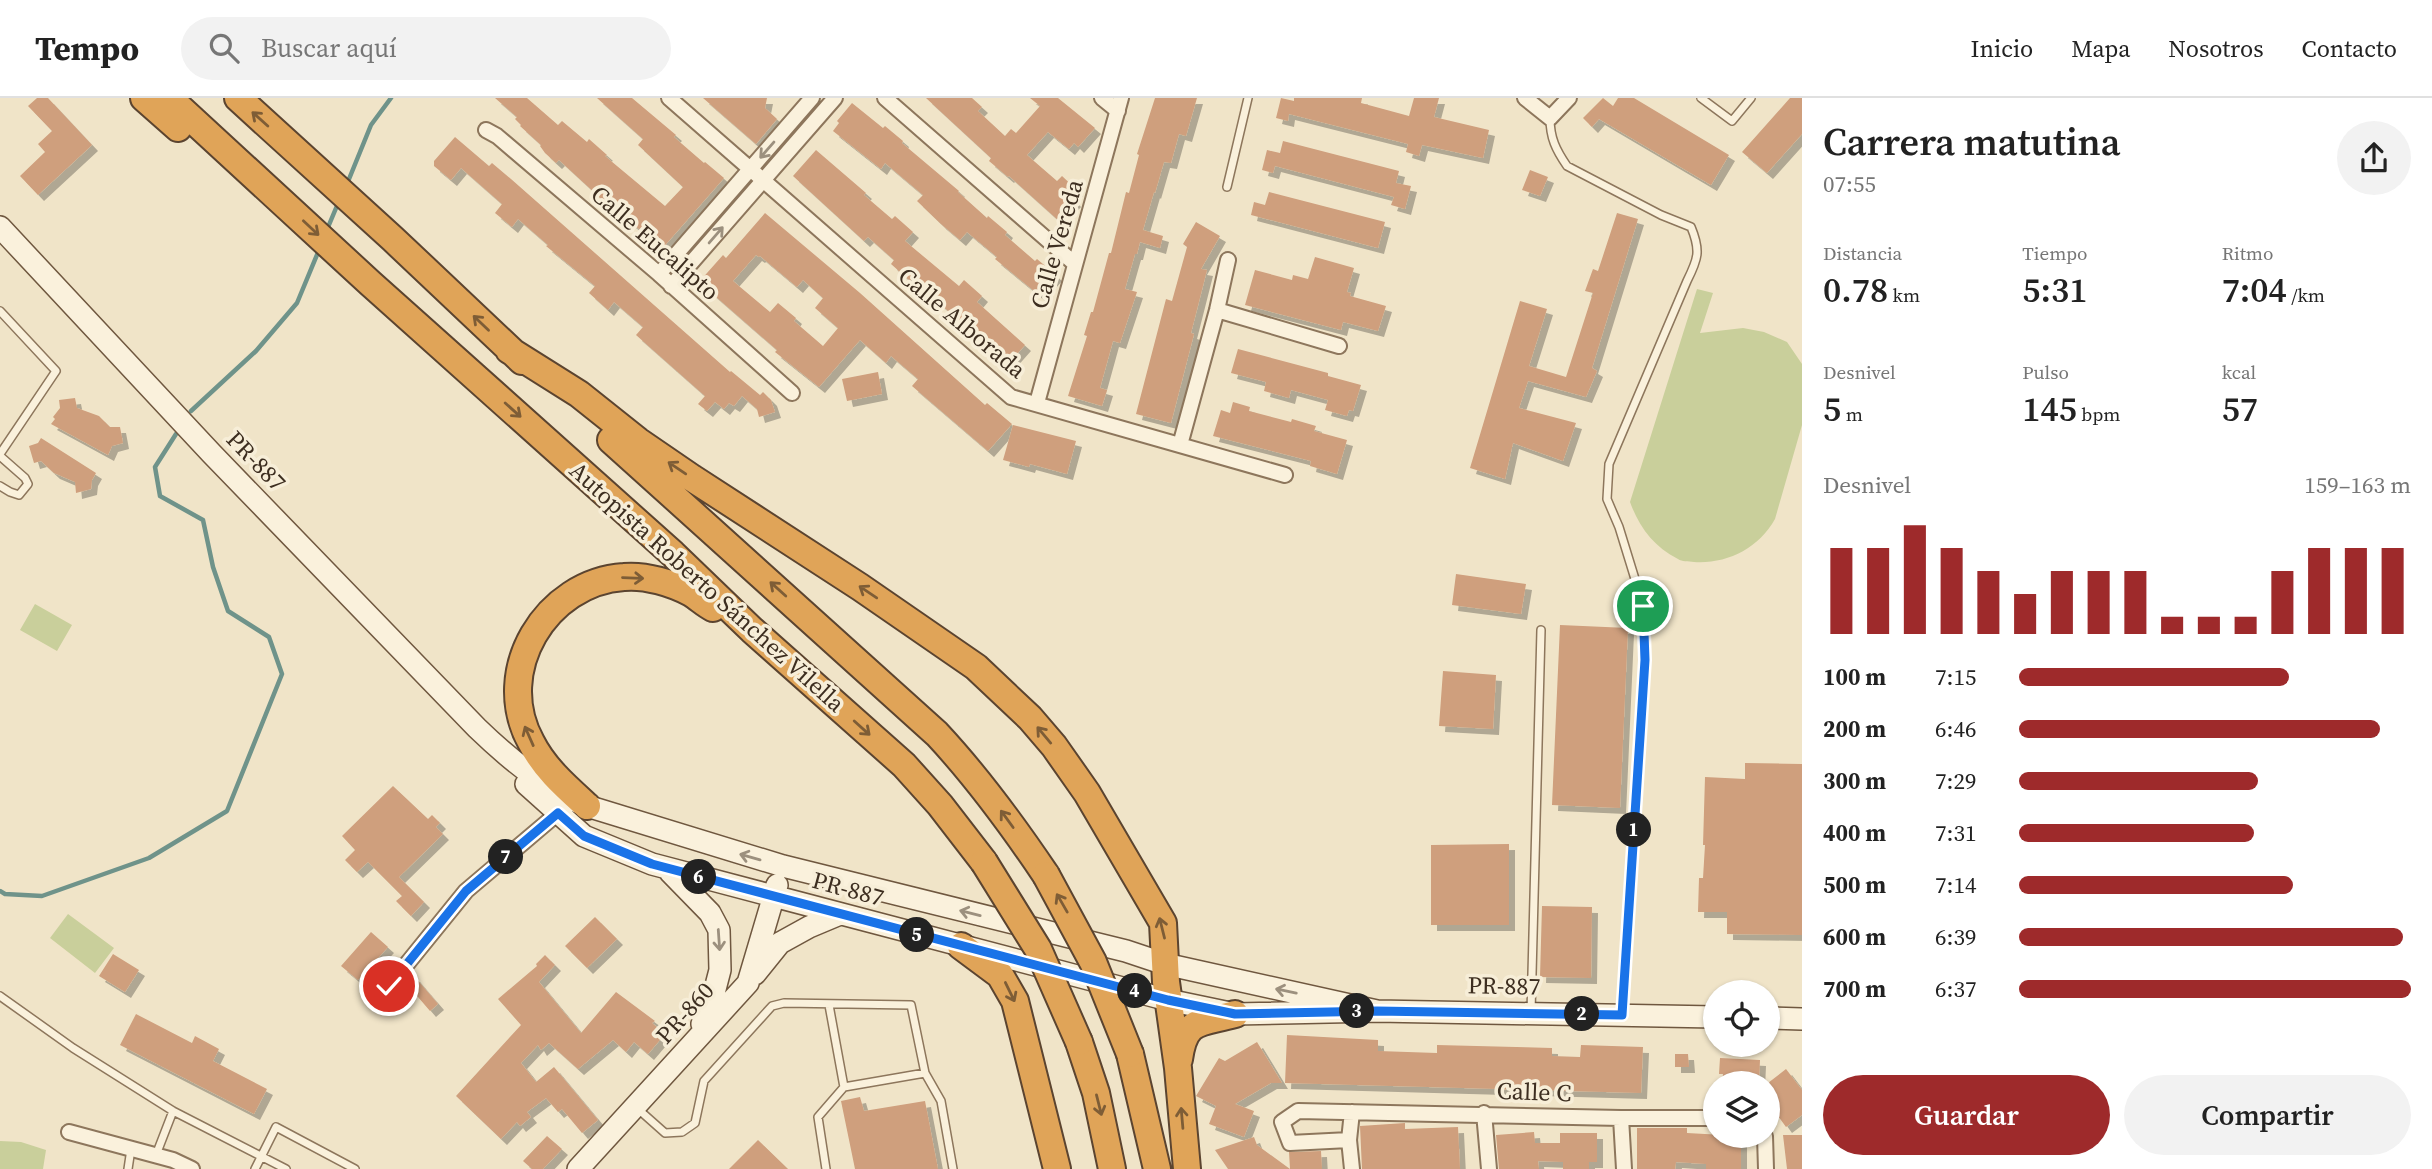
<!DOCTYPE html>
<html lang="es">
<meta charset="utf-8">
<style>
body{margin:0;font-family:"Source Serif 4",serif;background:#f2f2f2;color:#222;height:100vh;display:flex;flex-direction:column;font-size:26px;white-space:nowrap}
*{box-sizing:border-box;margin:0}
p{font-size:23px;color:#767676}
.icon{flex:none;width:38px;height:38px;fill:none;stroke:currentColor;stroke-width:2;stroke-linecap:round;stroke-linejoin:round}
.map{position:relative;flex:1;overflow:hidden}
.sheet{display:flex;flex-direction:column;background:#fff;width:630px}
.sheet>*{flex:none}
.fabs{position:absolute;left:1703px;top:882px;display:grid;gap:14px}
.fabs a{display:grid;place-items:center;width:77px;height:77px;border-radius:50%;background:#fff;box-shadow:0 2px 5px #0004;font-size:35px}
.pin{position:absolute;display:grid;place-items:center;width:60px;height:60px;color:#fff;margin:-30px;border:4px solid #fff;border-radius:50%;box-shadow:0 2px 7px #0007}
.km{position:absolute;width:35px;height:35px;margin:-18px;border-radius:50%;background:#222;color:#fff;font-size:19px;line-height:35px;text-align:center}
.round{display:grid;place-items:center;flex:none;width:74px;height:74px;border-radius:37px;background:#f2f2f2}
.summary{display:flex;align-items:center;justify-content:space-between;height:119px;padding:0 21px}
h1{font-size:38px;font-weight:600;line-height:52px}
.metrics{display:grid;grid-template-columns:repeat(3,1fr);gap:10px;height:119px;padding:7px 21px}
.metrics div{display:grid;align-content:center}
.metrics b{font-size:35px;font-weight:600}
.metrics small{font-size:19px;font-weight:400}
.metrics p{font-size:19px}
.chart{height:196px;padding:14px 21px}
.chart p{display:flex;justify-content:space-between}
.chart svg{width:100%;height:126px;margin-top:7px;stroke:#9e2a2b;stroke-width:6}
.primary-button{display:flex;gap:14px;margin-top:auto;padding:14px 21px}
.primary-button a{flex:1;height:80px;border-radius:42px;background:#9e2a2b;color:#fff;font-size:28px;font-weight:600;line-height:80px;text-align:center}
.primary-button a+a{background:#f2f2f2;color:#222}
ul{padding:0 21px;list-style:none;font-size:23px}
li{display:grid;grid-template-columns:112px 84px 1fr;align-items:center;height:52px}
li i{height:18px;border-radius:9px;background:#9e2a2b}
header{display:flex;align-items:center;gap:42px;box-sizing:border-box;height:98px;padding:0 35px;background:#fff;border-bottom:2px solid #e0e0e0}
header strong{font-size:33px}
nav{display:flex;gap:38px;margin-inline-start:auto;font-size:24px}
.search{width:490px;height:63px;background:#f2f2f2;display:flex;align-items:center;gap:18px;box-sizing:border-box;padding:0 24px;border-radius:38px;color:#767676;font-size:26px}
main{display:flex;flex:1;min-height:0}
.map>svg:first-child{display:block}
.pitch{fill:#c9cf9b}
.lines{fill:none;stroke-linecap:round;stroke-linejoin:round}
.stream{stroke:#6f938a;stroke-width:4.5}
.building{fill:#cf9f7d;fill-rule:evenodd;filter:url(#shadow)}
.lane-casing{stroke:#8d765c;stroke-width:10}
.street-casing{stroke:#8d765c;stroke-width:18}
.secondary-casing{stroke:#6f573f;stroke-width:24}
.highway-casing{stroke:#5b4430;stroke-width:30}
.lane{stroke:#faf1dc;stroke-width:7}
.street{stroke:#faf1dc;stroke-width:14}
.secondary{stroke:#faf1dc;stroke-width:21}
.highway{stroke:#e0a458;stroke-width:26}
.highway-bridge-casing{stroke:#5b4430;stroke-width:30;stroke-linecap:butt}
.highway-bridge{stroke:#e0a458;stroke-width:26}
.oneway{stroke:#7e5d36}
.oneway2{stroke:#9c907e}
.route-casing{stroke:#fff;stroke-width:14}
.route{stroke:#1a73e8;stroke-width:9}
.labels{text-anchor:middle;stroke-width:7;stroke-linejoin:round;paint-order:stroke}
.street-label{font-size:24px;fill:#3d2e20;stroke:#f7eed8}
</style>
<header>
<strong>Tempo</strong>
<div class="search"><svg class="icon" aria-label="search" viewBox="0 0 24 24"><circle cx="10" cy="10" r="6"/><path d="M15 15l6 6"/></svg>Buscar aquí</div>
<nav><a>Inicio</a><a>Mapa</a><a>Nosotros</a><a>Contacto</a></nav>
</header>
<main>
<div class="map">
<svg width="1802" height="1071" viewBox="0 0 1802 1071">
<defs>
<filter id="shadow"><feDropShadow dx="6" dy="6" stdDeviation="0" flood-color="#0004"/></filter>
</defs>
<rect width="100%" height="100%" fill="#f0e4c8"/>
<path class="pitch" d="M1697,191L1713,195L1700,235L1743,230L1764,234L1787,244L1802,266V327L1775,421C1758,451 1727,466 1694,464C1688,463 1682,464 1678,461C1654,449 1639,429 1630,404Z
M35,506L72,527L57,553L20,532Z
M68,816L114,850L95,875L50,840Z
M0,1043L21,1044L46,1052L43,1071H0Z"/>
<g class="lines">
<path class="stream" d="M347,86L371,27L391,0
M326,134L339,103
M191,313L256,253L297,205L319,152
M0,793L5,796L42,798L149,760L227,713L282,576L269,539L228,513L213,469L203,422L160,398L155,369L176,336"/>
</g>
<path class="building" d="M37,0H48L92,47L38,97L20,78L45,54L38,46L52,33L28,8Z
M495,0H527L558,27L562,23L587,44L589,41L607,57L605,58L665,108L683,89L638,47L643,41L597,0H632L676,37L674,39L704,65L705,64L724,80L660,153L641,136L643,134L609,108L559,62L556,65L545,55L540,48L541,47L520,28L521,27L515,21L517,19Z
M703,0H767L765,10L777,21L756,46Z
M926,0H972L982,9L978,13L1005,38L1011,31L1016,35L1040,8L1030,0H1058L1095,30L1078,49L1074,45L1069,51L1048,34L1027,57L1057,83L1062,78L1077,92L1071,99L1075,103L1058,122L1009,78L1008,79L989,63L991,60Z
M1155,0H1197L1186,38L1179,36L1171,65L1164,64L1155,95L1154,94L1143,132L1163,138L1160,150L1140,144L1137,156H1135L1125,191L1137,194L1120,245L1113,243L1100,290L1107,292L1102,308L1068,298L1087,238L1084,237L1091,214H1093L1109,155H1111L1126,94L1129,95L1139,57L1137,56Z
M1281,0L1294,3V0H1362L1361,5L1409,18L1414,0H1439L1434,19L1489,32L1483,60L1422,47L1419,58L1406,54L1408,46L1289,16L1288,23L1276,20Z
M1603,0L1613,8L1618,0H1634L1729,57L1711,87L1599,21L1592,29L1583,20Z
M1790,0H1802V36L1767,75L1742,54Z
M852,5L883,30L885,28L903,43L902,45L959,93L958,94L987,120L988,118L1007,134L1005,137L1035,163L1037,161L1056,177L1039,197L995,161L997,159L967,134L960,142L941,126L917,103L923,97L885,65L881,71L833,33L839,25L837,23Z
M455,39L489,68L492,65L511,81L730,274L731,273L760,297L763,294L771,302L775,314L759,319L757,311L742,298L734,308L729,305L724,311L715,304L707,313L698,306L705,298L636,237L643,229L614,204L608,212L589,195L595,188L546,148L548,147L518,121L512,129L495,115L502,106L461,70L451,82L434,68V63Z
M1283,43L1399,73L1396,85L1411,88L1405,111L1391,107L1394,99L1275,68L1273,75L1262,72L1267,52L1280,55Z
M816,52L866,95L864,97L892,121L895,118L913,134L905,143L959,188L964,182L982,198L977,204L1025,247L1008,266L912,181L910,183L891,166L894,162L868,139L864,143L793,78Z
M1530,72L1548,79L1540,98L1522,92Z
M1269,94L1385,124L1378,150L1251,117L1254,104L1265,107Z
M765,115L860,195L985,307L987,305L1012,326L988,353L912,288L918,281L891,258L886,265L860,242L819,289L775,254L777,252L699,184L723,157L726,160ZM756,157L759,159L760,158L797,189L803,182L823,200L815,210L838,230L823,248L794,223L796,220L778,205L770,214L733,183Z
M1617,115L1638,121L1592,270L1597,273L1586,299L1528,283L1519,310L1576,325L1563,363L1513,345L1505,381L1470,370L1520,203L1547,211L1529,268L1566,279L1593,195L1585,193L1593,171L1598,173Z
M1196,124L1220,138L1201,171L1207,172L1191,235L1194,236L1171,325L1136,316L1166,201L1172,203L1187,149L1183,146Z
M1315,159L1354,170L1347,194L1351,195L1350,198L1386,208L1378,233L1343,224L1341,232L1245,207L1255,172L1292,182L1293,177L1308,181Z
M1238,251L1328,275V278L1361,287L1353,313L1349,312L1347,318L1325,312L1328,302L1291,292L1289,300L1264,293L1266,284L1231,275Z
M878,274L882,296L847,303L842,281Z
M75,300L77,310L99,318L110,329H120L123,345L112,348L108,357L51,326L55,321L53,319L60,310L59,302Z
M1233,304L1250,309L1249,313L1291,324L1292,321L1316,328L1314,333L1347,342L1337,376L1310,368L1311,363L1213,338L1221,312L1230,315Z
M1013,327L1076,343L1067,376L1030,366L1029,369L1003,362Z
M41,340L96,375L92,382L91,391L76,395L75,384L54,375L41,363L34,365L29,348L38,345Z
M1456,476L1526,486L1521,516L1452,507Z
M1560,527L1628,530L1620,710L1552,707Z
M1443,573L1496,577L1493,631L1439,628Z
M1745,665L1802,666V837L1727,836V814H1698L1699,780H1703L1705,747H1703L1705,679L1745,681Z
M393,688L428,721L432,717L440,725L436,729L443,736L399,779L424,804L411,818L396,803L402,798L368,764L357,774L345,762L355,752L342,738Z
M1509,746V827H1431V747Z
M1542,808L1592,809L1591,880L1540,879Z
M595,819L617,841L587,870L565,848Z
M371,834L388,849L358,882L341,868Z
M113,856L139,872L125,894L99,878Z
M545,857L555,867L539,884L581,935L616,894L655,923L652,925L665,936L648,956L634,944L626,954L613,942L578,971L549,945L541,952L538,947L521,965L536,984L554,969L598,1022L582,1035L562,1011L558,1014L546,1000L527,1014L531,1019L520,1028L517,1024L501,1041L456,998L521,927L498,901L537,868L536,866Z
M414,878L438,906L430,913L406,885Z
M136,916L192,945L195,938L219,951L213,963L267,991L254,1016L120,947Z
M1287,937L1378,942V953L1437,955V947L1552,950V958L1580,959L1581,947L1643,949L1641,995L1285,985Z
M1257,944L1282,985H1271L1235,1006L1254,1013L1244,1039L1209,1026L1216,1008L1196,998L1219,960L1225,963Z
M1675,956H1688L1689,969H1675Z
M1720,960L1760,962L1759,985H1722L1723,976H1719Z
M1786,971L1802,992V1017L1786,1029L1768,1004V985Z
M860,999L864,1013L925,1003L938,1071H855L841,1003Z
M1405,1025V1031L1458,1029L1460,1071H1362L1360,1028Z
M1637,1030H1687V1035L1741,1038V1071H1706V1066L1676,1064L1675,1071H1637Z
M1534,1034L1535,1045H1560V1035H1597V1064H1589V1071H1563V1064L1538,1063L1539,1071H1499L1496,1037Z
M1783,1037H1802V1071H1787Z
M547,1038L562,1051L543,1071H532L523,1063Z
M1254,1039L1257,1047L1290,1071H1228L1215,1052Z
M758,1042L788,1071H729Z
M1321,1053L1322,1071H1290L1289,1054Z"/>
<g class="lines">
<defs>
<path id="lane" d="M1701,0L1732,23L1751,0
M1550,20C1550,40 1556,52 1567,68L1661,117L1691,129C1701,153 1698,161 1687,183L1609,366L1607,401L1619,429L1643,507L1645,562L1622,916
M1227,89L1248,0
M0,213L56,273L0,356
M0,358L25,380L28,386L19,397L10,394L0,388
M0,898L73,950L173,1013L286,1071
M1531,914L1541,532
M925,975L941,1003L953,1071
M638,1011L665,1035L682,1034L695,1025L704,983L772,908L784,905L911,907L925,975L844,989L829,907
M156,1057L173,1013
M128,1071L131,1051
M255,1071L276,1029L355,1071
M826,1071L818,1019L844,989"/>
<path id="street" d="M669,0L1011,299L1285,377
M885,0L1075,166
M1102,0L1118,13
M1525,0L1550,20L1569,0
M486,32L497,38L659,176L792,295
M659,176L812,0
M671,188L835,0
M1217,212L1339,248
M1037,305L1121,0
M1180,347L1217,212L1228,162
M389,888L466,793L558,715
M1484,1015L1489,1071
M1621,1020L1624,1071
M69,1034L173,1062L192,1071
M1765,1038L1766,1071
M1349,1042L1290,1045L1282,1024L1298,1013L1621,1020H1715
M1352,1071L1349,1042L1352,1014"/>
<path id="secondary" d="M0,129L212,356L477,630C509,661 546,692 587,708L783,768L1126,853L1165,866L1377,913
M526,686L584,738L652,766L1168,902L1235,916L1377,913L1715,919
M670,774L710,815L719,832L720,872L712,903L702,926
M755,876L780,845L809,829L840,816
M1768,920L1802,921
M578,1071L748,885L777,787"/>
<path id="highway" d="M144,0L178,30
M169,0L370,185L673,456L752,532L904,667L940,707L984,764
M238,0L393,141L522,263
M509,252L579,296L638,343L692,380L860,489L976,569L1030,620L1054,648L1087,695L1163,825L1166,884L1178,970L1187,1071
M611,342L937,636C978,680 1013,728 1046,777
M587,708C566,689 544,670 531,644C492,573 546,484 624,479C646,477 672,485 691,495C699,500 705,506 713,510
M961,848L1000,877L1015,903L1057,1071
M1079,944L1096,995L1112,1071
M1130,956L1157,1071
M1179,961C1185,920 1199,926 1235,916"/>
</defs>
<use href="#lane" class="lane-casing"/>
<use href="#street" class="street-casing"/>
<use href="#secondary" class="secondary-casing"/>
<use href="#highway" class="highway-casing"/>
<use href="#lane" class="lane"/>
<use href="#street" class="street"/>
<use href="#secondary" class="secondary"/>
<use href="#highway" class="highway"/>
<defs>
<path id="highway-bridge" d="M984,764L1038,851L1079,944
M1046,777L1093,864L1130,956"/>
</defs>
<use href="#highway-bridge" class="highway-bridge-casing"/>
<use href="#highway-bridge" class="highway-bridge"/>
</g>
<defs><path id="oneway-shaft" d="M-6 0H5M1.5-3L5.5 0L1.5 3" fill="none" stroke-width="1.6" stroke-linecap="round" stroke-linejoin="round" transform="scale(1.75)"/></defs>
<g class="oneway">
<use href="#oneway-shaft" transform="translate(260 21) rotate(-138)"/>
<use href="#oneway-shaft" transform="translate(311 130) rotate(43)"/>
<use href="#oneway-shaft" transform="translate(481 225) rotate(-136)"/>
<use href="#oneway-shaft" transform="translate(513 312) rotate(42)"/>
<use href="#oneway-shaft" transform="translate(677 370) rotate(-146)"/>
<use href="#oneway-shaft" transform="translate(633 480) rotate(2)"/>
<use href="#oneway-shaft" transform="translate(778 491) rotate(-138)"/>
<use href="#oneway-shaft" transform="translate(868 494) rotate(-146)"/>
<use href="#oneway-shaft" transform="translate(862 630) rotate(42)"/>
<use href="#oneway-shaft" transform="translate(1044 637) rotate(-130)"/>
<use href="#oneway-shaft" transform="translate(529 638) rotate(-114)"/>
<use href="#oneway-shaft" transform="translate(1007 721) rotate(-126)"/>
<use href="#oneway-shaft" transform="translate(1062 805) rotate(-120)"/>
<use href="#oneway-shaft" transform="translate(1162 830) rotate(-104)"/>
<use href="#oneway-shaft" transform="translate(1010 894) rotate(64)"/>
<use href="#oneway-shaft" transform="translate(1099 1007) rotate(76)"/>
<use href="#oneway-shaft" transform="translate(1182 1020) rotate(-95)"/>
</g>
<g class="oneway2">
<use href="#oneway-shaft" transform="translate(767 52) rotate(131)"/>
<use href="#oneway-shaft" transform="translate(716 137) rotate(-49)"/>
<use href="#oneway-shaft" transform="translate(750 759) rotate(-164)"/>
<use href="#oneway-shaft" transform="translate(970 815) rotate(-166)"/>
<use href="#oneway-shaft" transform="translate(719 842) rotate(86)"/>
<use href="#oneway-shaft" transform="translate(1286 893) rotate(-168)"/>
</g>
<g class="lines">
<defs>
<path id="route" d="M389,888L466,793L558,715L584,738L652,766L1168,902L1235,916L1377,913L1622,917L1645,562L1643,508"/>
</defs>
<use href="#route" class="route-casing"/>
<use href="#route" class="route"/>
</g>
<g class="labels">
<g class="street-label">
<text transform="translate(655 145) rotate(41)" y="8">Calle Eucalipto</text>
<text transform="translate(1057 146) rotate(-74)" y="8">Calle Vereda</text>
<text transform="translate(962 225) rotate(40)" y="8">Calle Alborada</text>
<text transform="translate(256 363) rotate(46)" y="8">PR-887</text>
<text transform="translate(707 489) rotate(42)" y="8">Autopista Roberto Sánchez Vilella</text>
<text transform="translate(848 791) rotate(15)" y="8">PR-887</text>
<text transform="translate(1504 888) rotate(1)" y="8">PR-887</text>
<text transform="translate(685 915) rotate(-48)" y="8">PR-860</text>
<text transform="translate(1534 994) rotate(2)" y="8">Calle C</text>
</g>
</g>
</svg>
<div class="fabs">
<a><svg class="icon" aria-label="locate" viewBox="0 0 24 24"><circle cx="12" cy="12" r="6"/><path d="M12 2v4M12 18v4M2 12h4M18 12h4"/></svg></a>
<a><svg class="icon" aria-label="layers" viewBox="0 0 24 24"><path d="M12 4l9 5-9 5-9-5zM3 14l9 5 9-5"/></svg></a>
</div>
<div class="pin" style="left:1643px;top:508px;background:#1e9e55"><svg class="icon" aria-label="arrive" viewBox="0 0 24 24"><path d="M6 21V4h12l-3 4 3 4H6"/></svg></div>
<div class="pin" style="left:389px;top:888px;background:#d93025"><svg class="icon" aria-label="check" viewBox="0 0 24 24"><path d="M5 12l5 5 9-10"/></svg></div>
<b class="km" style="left:1634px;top:732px">1</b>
<b class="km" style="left:1582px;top:916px">2</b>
<b class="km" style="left:1357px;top:913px">3</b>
<b class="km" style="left:1135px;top:893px">4</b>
<b class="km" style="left:917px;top:837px">5</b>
<b class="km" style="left:699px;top:779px">6</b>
<b class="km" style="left:506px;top:759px">7</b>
</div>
<section class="sheet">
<div class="summary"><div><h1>Carrera matutina</h1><p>07:55</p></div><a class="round"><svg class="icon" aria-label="share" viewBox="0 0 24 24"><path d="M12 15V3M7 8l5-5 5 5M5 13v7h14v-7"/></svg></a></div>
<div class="metrics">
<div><p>Distancia</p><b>0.78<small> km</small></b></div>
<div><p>Tiempo</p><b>5:31</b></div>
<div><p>Ritmo</p><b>7:04<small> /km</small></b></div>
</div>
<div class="metrics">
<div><p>Desnivel</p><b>5<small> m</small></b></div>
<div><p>Pulso</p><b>145<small> bpm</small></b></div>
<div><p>kcal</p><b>57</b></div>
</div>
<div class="chart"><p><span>Desnivel</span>159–163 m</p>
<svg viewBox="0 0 160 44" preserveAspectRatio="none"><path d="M5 44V14M15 44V14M25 44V6M35 44V14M45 44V22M55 44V30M65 44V22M75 44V22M85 44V22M95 44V38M105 44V38M115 44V38M125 44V22M135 44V14M145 44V14M155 44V14"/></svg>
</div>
<ul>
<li><b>100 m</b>7:15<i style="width:69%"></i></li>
<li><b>200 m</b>6:46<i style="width:92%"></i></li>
<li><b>300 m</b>7:29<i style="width:61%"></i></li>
<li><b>400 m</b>7:31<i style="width:60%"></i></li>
<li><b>500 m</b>7:14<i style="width:70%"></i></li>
<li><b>600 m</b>6:39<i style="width:98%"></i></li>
<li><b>700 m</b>6:37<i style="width:100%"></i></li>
</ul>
<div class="primary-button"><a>Guardar</a><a>Compartir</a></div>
</section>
</main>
